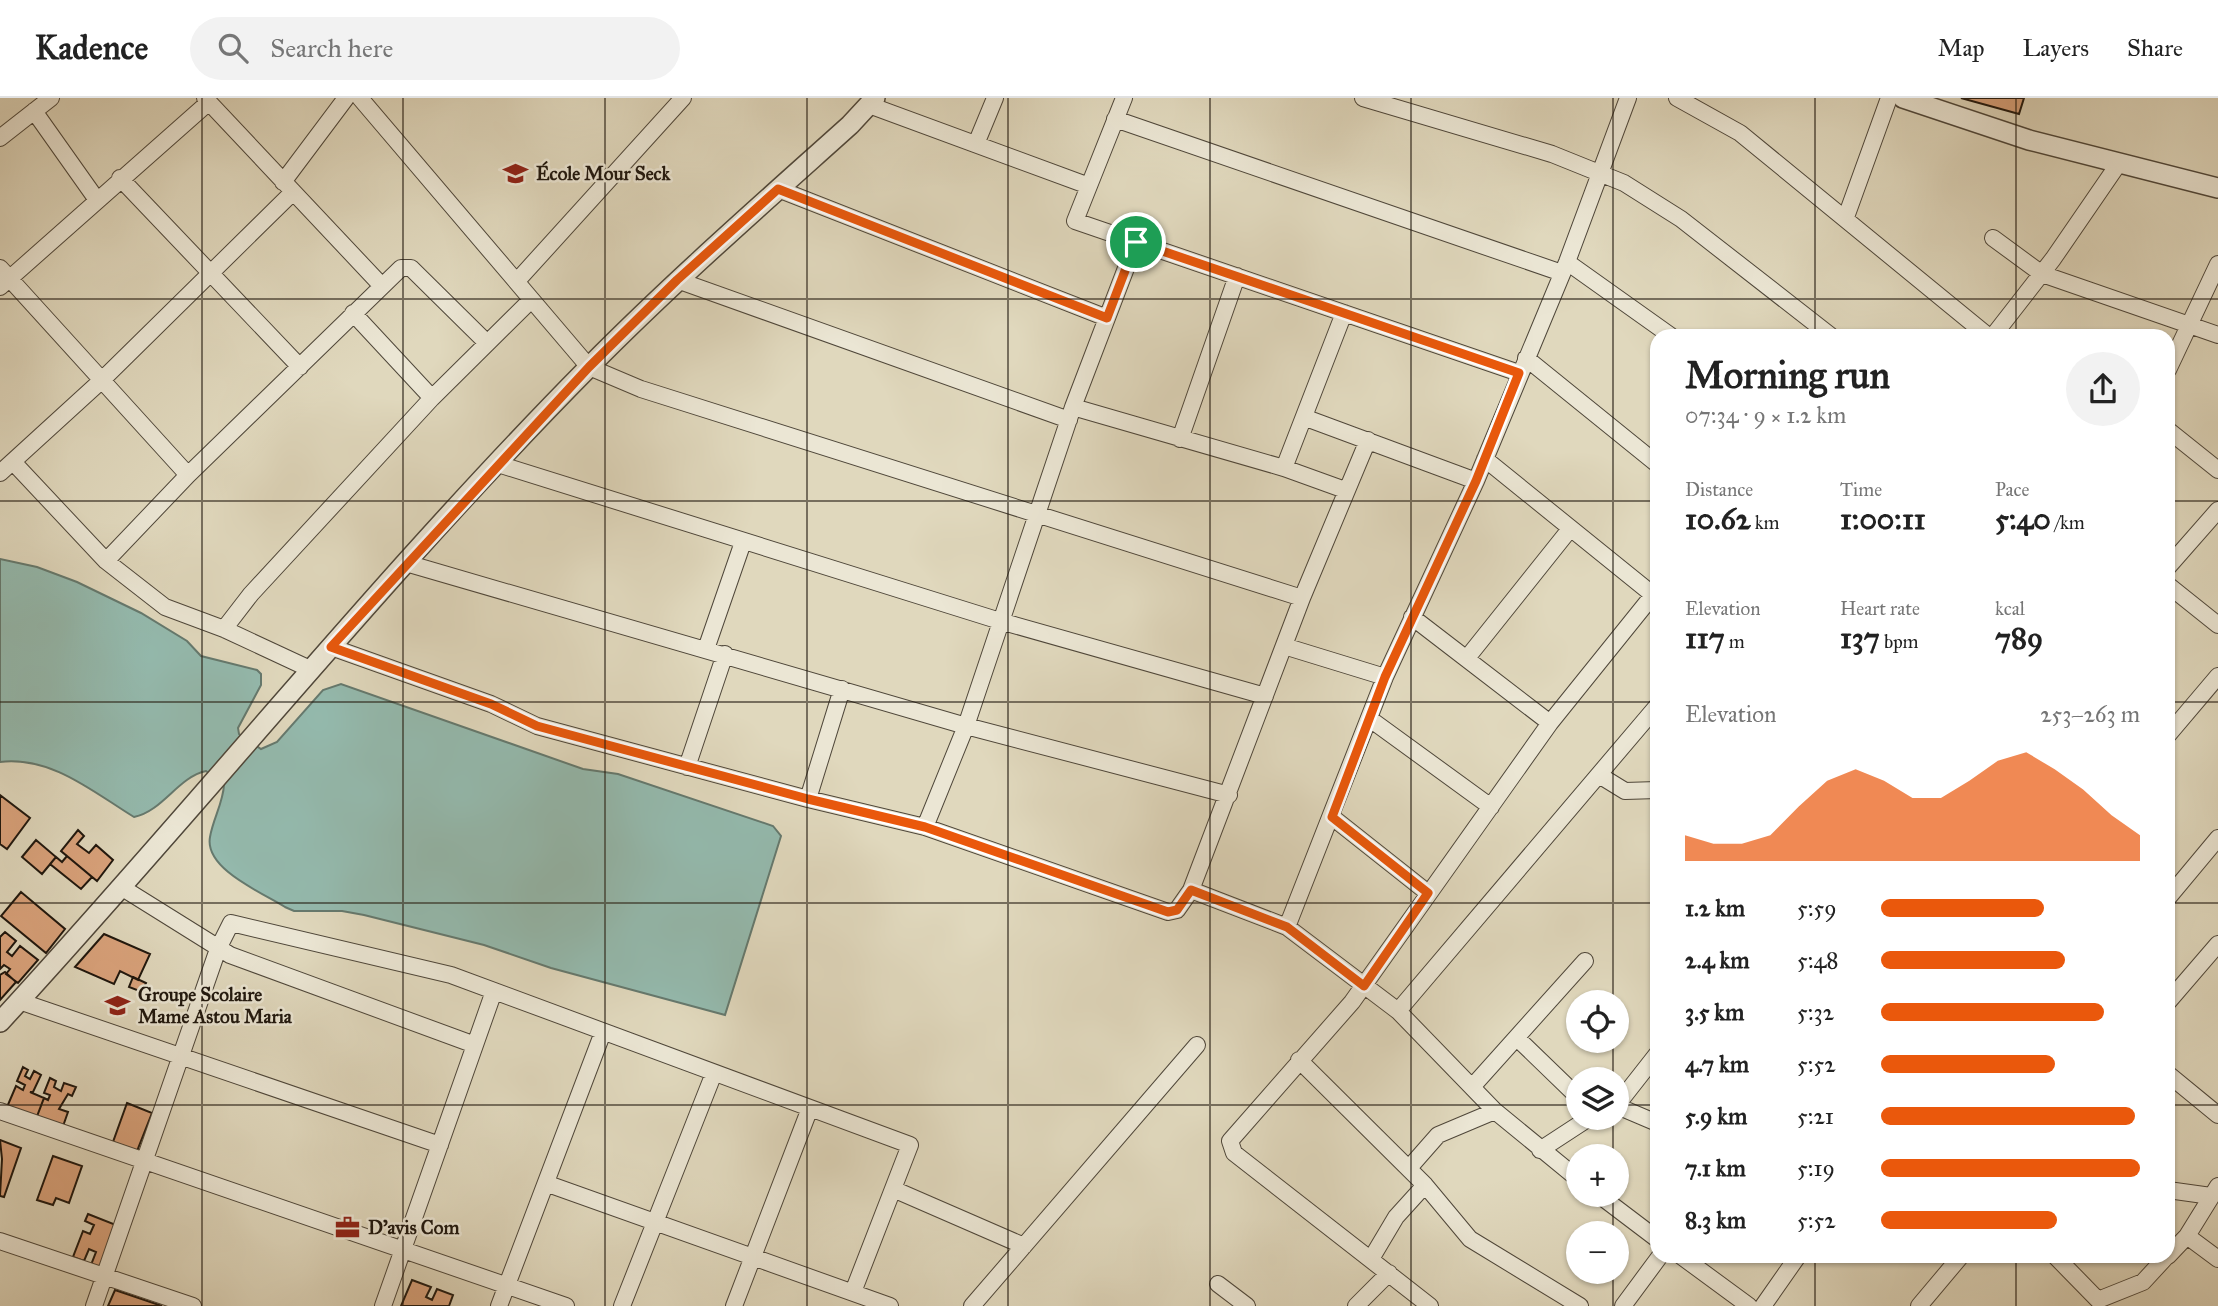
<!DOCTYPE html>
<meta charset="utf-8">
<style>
body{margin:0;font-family:"IM FELL Great Primer",serif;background:#f2f2f2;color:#222;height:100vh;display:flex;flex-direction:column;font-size:26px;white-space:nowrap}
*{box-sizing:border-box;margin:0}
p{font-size:23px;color:#767676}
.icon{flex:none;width:38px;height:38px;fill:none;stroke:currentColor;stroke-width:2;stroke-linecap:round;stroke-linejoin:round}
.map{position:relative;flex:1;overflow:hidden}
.side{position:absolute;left:1650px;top:231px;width:525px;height:934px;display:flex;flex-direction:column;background:#fff;border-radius:21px;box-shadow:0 2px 5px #0004}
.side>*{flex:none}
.tools{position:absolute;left:1566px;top:892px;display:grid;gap:14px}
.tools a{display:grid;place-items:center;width:63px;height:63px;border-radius:50%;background:#fff;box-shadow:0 2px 5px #0004;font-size:35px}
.pin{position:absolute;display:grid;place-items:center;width:60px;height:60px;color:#fff;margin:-30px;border:4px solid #fff;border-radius:50%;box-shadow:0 2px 7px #0007}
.round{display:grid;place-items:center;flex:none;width:74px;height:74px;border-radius:37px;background:#f2f2f2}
.head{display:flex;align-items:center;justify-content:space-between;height:119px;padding:0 35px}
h1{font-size:38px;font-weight:700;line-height:52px}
.figures{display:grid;grid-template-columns:repeat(3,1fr);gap:10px;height:119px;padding:7px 35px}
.figures div{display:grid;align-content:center}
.figures b{font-size:30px;font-weight:700}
.figures small{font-size:19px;font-weight:400}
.figures p{font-size:19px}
.chart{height:196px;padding:14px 35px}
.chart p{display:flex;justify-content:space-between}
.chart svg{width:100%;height:126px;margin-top:7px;fill:#ea580c;opacity:.7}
ul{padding:0 35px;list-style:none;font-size:23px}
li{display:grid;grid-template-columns:112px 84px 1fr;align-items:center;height:52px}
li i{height:18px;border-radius:9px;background:#ea580c}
header{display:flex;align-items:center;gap:42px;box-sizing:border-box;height:98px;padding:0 35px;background:#fff;border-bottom:2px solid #e0e0e0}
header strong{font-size:33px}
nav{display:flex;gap:38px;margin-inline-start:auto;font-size:24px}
.search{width:490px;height:63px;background:#f2f2f2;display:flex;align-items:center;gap:18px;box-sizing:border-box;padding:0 24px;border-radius:38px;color:#767676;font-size:26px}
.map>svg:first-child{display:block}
.water{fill:#94baae;stroke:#65796e;stroke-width:2}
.building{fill:#daa37c;stroke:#1f170e;stroke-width:2}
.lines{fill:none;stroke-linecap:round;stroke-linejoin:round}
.minor-casing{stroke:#4f473a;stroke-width:18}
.tertiary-casing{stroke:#4f473a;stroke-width:22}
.minor{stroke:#ebe6d4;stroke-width:16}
.tertiary{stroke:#ebe6d4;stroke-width:19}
.route-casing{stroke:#fff;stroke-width:14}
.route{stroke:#ea580c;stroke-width:9}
.grid{fill:none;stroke:#1f170e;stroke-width:2;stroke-opacity:0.55}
.labels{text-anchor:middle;stroke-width:5;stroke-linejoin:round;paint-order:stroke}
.poi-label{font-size:19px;font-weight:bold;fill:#1f170e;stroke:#ebe6d4;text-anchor:start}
</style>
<header>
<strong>Kadence</strong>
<div class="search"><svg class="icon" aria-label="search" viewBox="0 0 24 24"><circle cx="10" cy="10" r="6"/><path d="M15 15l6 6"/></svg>Search here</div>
<nav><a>Map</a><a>Layers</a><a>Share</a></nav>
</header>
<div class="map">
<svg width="2218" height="1208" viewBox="0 0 2218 1208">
<rect width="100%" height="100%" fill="#e0d8bd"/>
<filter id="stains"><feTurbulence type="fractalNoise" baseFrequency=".00286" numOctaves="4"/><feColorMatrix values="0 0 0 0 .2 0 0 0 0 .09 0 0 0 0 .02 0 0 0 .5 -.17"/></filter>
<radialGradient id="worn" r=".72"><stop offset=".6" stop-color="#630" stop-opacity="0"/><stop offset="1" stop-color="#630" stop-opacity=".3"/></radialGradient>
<path class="water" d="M0,461L37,469L77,484L141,515L187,543L201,558L257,572L261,576V587L238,630L239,636L261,651L277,644L323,592L341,586L583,671L618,676L773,728L781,738L725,917L551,870L484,847L364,817L342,813H294L285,809C263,795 204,771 210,739C213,721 223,705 224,687L206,673C178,679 163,713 134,719C93,694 52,658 0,664Z"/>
<path class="building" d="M1961,0H2024L2019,16Z
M0,697L30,720L7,751L0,746Z
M78,732L84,738L77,746L89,755L96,747L113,762L97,783L61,753Z
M36,742L56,759L42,776L22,759Z
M67,758L92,779L81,791L50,766L56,759L62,764Z
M21,794L65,831L46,855L1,818Z
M5,834L16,843L7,854L12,858L20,848L38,862L18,885L6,876L10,871L4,867L0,871V839Z
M104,836L150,856L138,882L120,873L114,886L75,869Z
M5,874L16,884L0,902V877Z
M133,879L146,885L142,894L129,889Z
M23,969L28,972L25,978L30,981L34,973L41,977L33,994H30L44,1000L36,1021L7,1009L16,988L23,992L25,987L17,983Z
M50,980L56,983L54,989L61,993L64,985L76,989L72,998L68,996L59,1011L68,1014L62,1031L36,1021L44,1000L48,1002L50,997L44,995Z
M127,1005L152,1015L137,1053L113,1044Z
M0,1042L21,1050L4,1099L0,1098L2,1061Z
M53,1058L82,1068L69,1105L56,1100L53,1107L37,1102Z
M88,1116L116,1127L100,1170L91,1167L96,1154L89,1151L84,1163L73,1159L83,1133L90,1136L94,1127L85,1123Z
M412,1182L431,1189L426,1199L432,1202L437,1191L453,1197L449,1208H401Z
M115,1192L162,1208H108Z"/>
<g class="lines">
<defs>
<path id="minor" d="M205,0L381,187
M360,0L589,269L641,291L1302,500
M1124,0L1075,123L1519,275
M1363,0L1552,56L1624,85L1681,121L1831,238
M1677,0L1740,35L1988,238
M869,7L1089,88
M34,13L97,102
M1115,21L1562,175
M0,40L51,0
M976,46L995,0
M120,80L300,269
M283,84L346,0
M778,91L1107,220
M1846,119L1889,0
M1993,140L2042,176L2218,237
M1567,164L1671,238
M0,170L188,377
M677,182L1069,322
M517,183L683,0
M0,189L209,4
M353,215L432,300
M1993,238L2053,161L2119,65
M1526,260L1657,366
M2168,272L2218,166
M1073,309L1284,370L1345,392
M1306,320L1476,383
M2168,332L2218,372
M1180,341L1237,178
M1485,361L1657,500
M14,365L106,463L165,509L224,531L312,572
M498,366L1000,523L1265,598
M1284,370L1344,215
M0,375L102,282L292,95
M106,463L188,377L401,170H411L486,244
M406,465L966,628L1229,697
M2168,469L2218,412
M2168,487L2218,527
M1412,519L1550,625
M224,531L251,496L432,300L531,202
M1284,548L1385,579
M331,549L491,606L537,628L808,701L925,729L1168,814L1177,812L1191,792L1302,500L1368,342
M706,551L743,444
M1467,560L1570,431
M1370,621L1491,709
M2168,637L2218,578
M687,669L725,556
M1599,677L1625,693L1657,692
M808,701L842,591
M1332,719L1428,795
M925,729L966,628L1073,309L1136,144
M121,789L230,857L475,947
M1191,792L1287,829L1398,913L1495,1013L1578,1081
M2168,800L2218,740
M1287,829L1385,579L1476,383L1567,164L1628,0
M19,903L440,1047
M2168,904L2218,846
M1398,913L1657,608
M1518,941L1578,999
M1299,962L1425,1087L1470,1141L1580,1208
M2168,976L2218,1017
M1472,989L1585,863
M1617,1007L1657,956
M1617,1008L1657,1025
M0,1013L566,1208
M1540,1052L1589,1020
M1409,1070L1438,1037L1495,1013
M548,1086L890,1208
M893,1091L1024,1148
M2168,1092L2211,1098
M1599,1097L1657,1141
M2187,1138L2218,1161
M0,1143L193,1208
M1681,1158L1749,1208
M2055,1158L2098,1202L2143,1184L2167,1158
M2168,1158L2187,1138L2218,1088
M1371,1161L1396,1119L1425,1087
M1218,1186L1247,1208
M94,1208L218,851L231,825L451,877L910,1047L853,1194
M383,1208L494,893
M499,1208L603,934
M622,1208L714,975
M734,1208L810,1010
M972,1208L1197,947
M1356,1208L1389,1175
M1430,1208L1234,1055L1230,1043L1352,904L1550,625L1653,497
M1623,1208L1660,1158
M1763,1208L1798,1158
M1919,1208L1961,1158"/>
<path id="tertiary" d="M1903,0L2029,42L2218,90
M0,924C199,708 383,477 590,268C673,184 762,106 850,27L875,0"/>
</defs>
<use href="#minor" class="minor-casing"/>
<use href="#tertiary" class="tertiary-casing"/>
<use href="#minor" class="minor"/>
<use href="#tertiary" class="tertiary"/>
</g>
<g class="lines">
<defs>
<path id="route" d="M778,91L1107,220L1136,144L1519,275L1476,383L1385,579L1332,719L1428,795L1364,888L1287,829L1191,792L1177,812L1168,814L925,729L808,701L537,628L491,606L331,549L589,269L677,182Z"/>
</defs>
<use href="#route" class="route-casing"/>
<use href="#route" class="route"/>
</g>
<path class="grid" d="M202,0V1208M403,0V1208M605,0V1208M807,0V1208M1008,0V1208M1210,0V1208M1411,0V1208M1613,0V905M1815,0V238M2016,0V238M0,201H2218M0,403H1657M2168,403H2218M0,604H1657M2168,604H2218M0,805H1657M2168,805H2218M1613,943V982M0,1007H1578M1617,1007H1657M2168,1007H2218M1613,1020V1059M1613,1097V1136M1815,1158V1208M2016,1158V1208M1613,1174V1208"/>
<defs>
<symbol id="school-bare" viewBox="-9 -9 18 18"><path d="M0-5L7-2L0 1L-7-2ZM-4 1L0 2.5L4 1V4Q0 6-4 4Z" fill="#8f2418" stroke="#ebe6d4" stroke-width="2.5" paint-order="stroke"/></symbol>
<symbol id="office-bare" viewBox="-9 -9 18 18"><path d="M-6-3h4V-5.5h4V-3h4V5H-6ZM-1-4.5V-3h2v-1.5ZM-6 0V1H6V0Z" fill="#8f2418" stroke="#ebe6d4" stroke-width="2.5" paint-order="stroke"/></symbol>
</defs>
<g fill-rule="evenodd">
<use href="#school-bare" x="498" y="58" width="35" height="35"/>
<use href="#school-bare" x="100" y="890" width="35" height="35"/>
<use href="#office-bare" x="330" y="1112" width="35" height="35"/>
</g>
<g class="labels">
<g class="poi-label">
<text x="536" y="82">École Mour Seck</text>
<text x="138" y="903">Groupe Scolaire<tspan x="138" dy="22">Mame Astou Maria</tspan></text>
<text x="368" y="1136">D'avis Com</text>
</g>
</g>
<rect width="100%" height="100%" filter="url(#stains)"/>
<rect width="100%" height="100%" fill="url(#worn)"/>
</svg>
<div class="tools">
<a><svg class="icon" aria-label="locate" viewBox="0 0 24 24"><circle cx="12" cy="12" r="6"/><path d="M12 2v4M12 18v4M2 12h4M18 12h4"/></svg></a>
<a><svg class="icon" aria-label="layers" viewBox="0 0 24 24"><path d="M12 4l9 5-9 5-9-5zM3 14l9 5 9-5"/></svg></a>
<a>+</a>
<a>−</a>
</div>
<div class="pin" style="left:1136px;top:144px;background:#1e9e55"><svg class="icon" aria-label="arrive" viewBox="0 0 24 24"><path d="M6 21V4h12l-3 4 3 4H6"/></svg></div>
<section class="side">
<div class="head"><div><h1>Morning run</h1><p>07:34 · 9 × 1.2 km</p></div><a class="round"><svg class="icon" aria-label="share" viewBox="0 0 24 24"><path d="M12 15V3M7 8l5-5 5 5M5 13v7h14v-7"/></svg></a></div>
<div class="figures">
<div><p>Distance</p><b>10.62<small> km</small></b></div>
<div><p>Time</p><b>1:00:11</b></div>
<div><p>Pace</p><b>5:40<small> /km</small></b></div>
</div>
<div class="figures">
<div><p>Elevation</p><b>117<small> m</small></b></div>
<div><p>Heart rate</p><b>137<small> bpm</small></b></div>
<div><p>kcal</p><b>789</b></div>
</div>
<div class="chart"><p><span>Elevation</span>253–263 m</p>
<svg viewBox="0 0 160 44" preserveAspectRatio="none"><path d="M0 44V35L10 38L20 38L30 35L40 25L50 16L60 12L70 16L80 22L90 22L100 16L110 9L120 6L130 12L140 19L150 28L160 35V44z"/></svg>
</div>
<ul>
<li><b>1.2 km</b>5:59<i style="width:63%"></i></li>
<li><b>2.4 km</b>5:48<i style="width:71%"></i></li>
<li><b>3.5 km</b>5:32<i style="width:86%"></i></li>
<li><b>4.7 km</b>5:52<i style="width:67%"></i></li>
<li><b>5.9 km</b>5:21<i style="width:98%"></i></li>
<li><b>7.1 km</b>5:19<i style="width:100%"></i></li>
<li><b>8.3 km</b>5:52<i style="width:68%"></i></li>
</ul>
</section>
</div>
